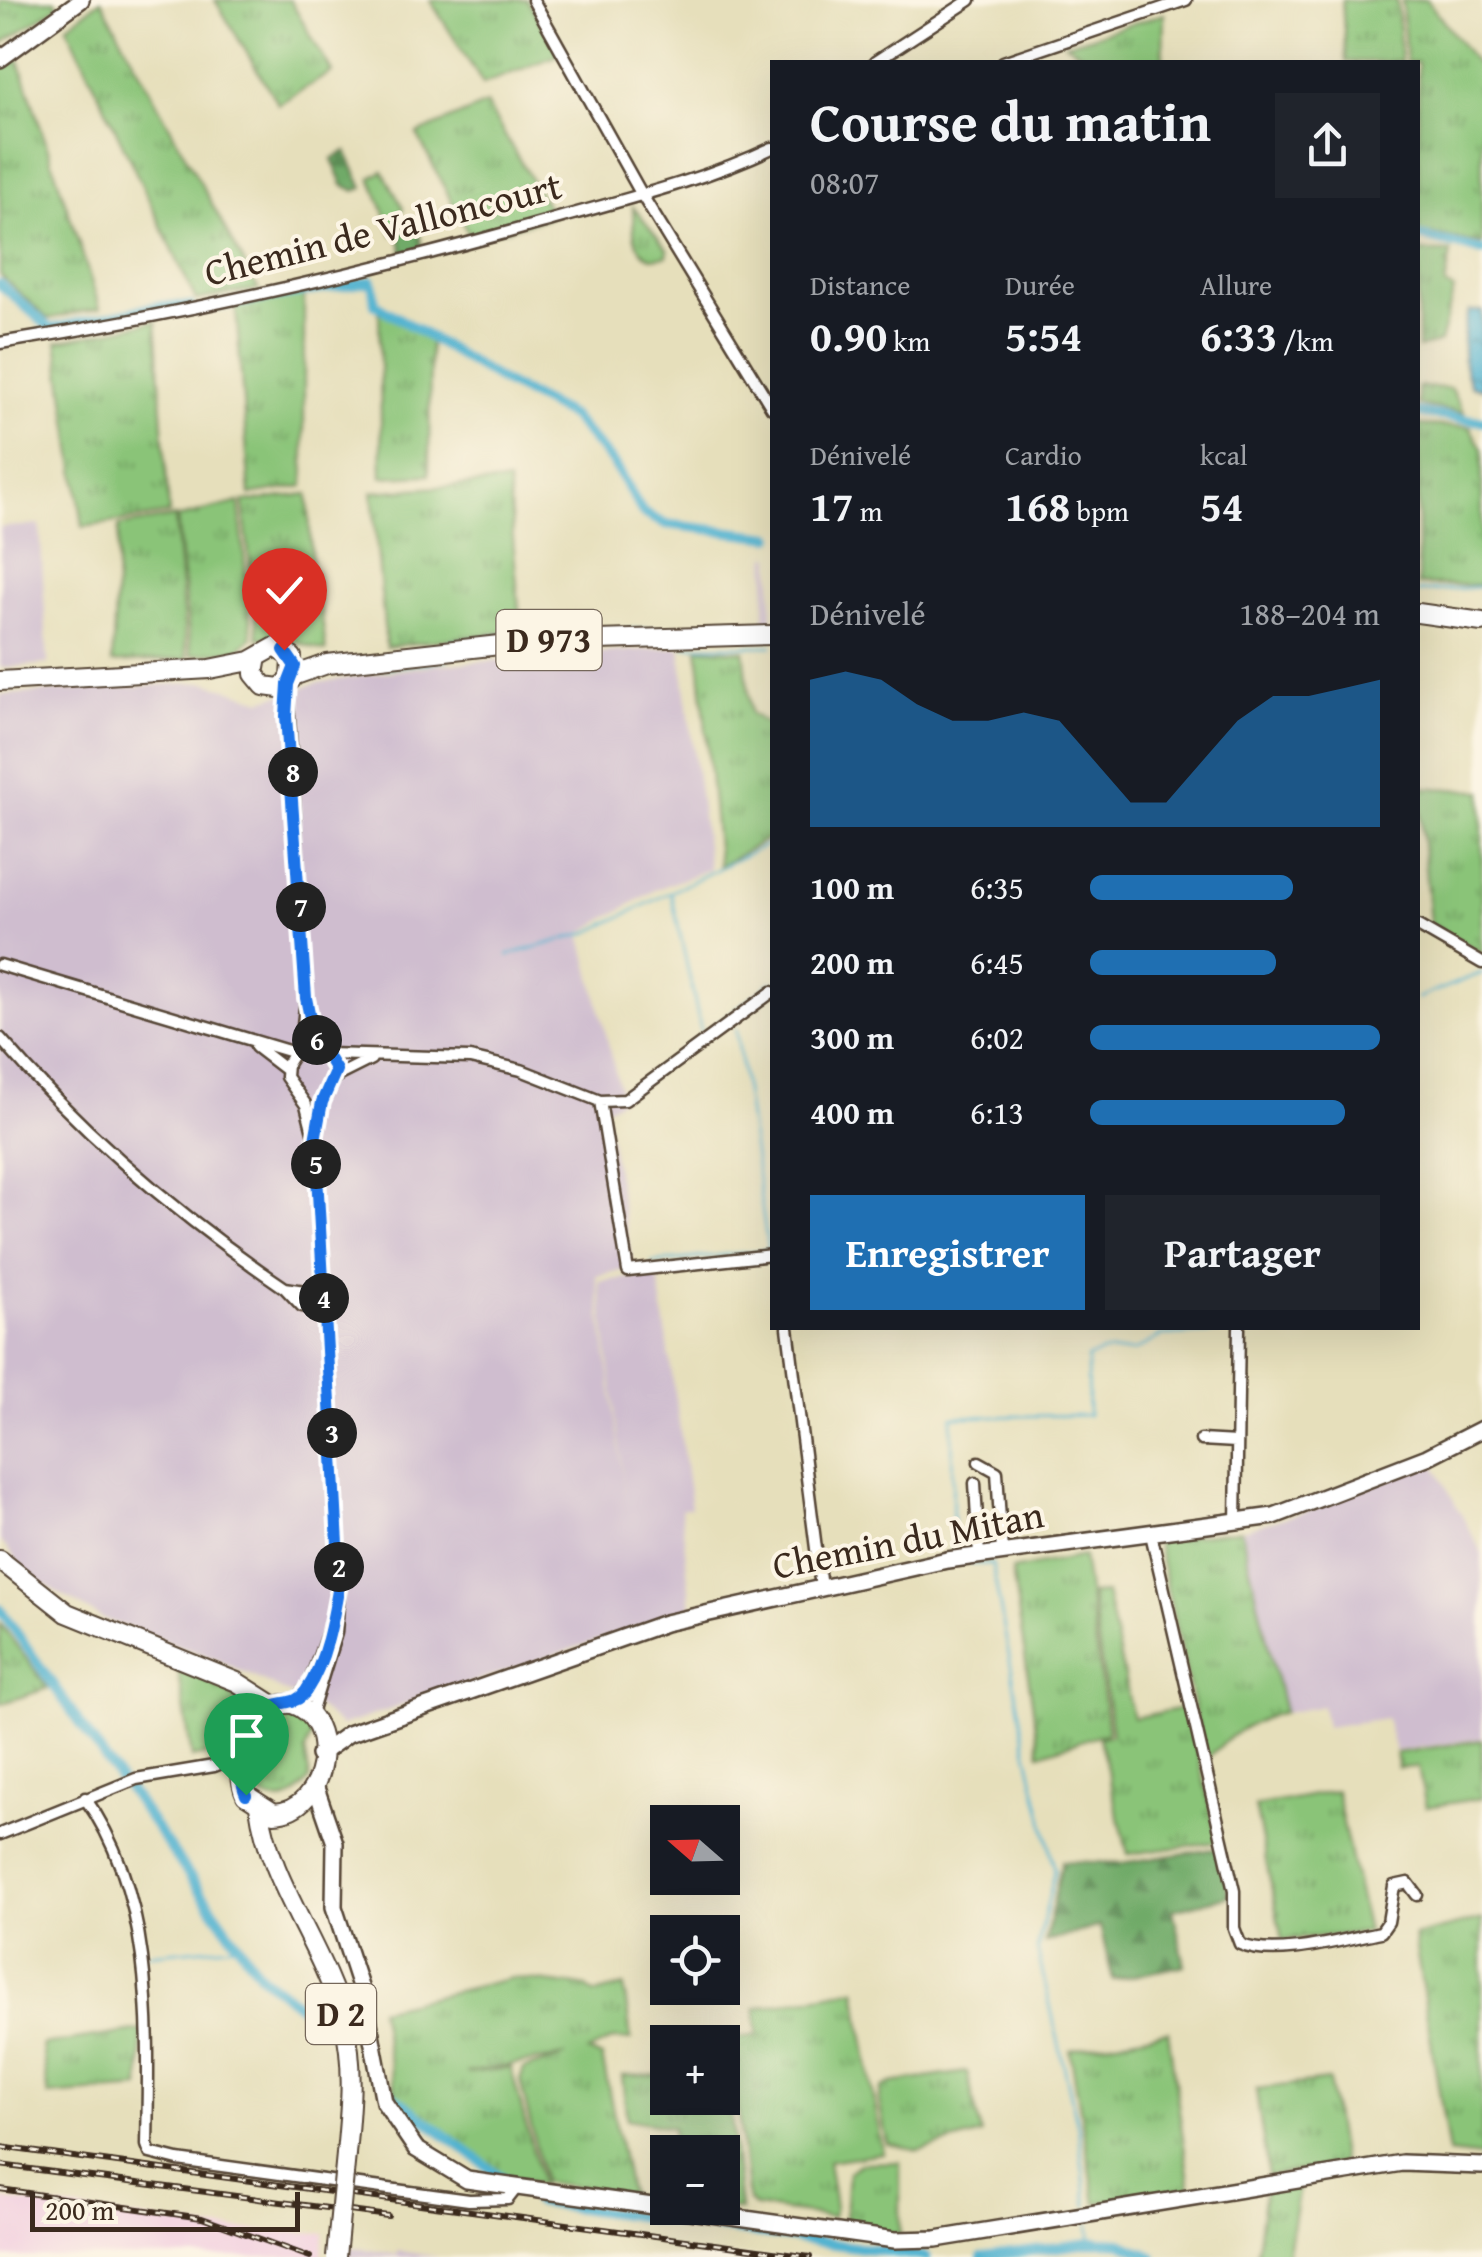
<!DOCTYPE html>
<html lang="fr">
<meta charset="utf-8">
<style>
body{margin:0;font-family:"Gentium Book Plus",serif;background:#20242c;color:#f1f3f6;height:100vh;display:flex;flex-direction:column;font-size:38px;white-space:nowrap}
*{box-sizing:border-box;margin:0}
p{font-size:32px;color:#9ea1a6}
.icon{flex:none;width:55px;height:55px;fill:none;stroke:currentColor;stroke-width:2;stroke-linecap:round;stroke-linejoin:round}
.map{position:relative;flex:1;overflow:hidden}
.side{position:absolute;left:770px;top:60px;width:650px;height:1270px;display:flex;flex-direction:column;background:#171b24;border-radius:0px;box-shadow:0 10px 40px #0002}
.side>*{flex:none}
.needle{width:65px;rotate:290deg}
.fabs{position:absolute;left:650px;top:1805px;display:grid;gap:20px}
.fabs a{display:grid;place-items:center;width:90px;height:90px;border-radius:0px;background:#171b24;box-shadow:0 10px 40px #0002;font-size:50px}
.scale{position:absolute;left:30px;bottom:25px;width:270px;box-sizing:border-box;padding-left:10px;border:5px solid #3b2a1e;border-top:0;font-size:28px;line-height:35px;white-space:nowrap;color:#3b2a1e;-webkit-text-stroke:8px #fcf5e5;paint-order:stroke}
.pin{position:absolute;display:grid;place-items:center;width:85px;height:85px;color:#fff;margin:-102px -42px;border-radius:50% 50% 50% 0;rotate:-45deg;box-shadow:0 0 10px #0007}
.pin .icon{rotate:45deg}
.km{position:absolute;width:50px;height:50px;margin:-25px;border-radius:50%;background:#222;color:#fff;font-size:28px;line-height:50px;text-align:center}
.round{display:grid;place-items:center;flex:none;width:105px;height:105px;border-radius:0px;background:#20242c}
.summary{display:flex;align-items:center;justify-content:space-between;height:170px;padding:0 40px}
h1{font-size:55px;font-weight:600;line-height:75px}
.figures{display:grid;grid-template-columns:repeat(3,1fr);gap:15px;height:170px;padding:10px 40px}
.figures div{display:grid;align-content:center}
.figures b{font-size:42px;font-weight:600}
.figures small{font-size:28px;font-weight:400}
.figures p{font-size:28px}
.chart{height:280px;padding:20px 40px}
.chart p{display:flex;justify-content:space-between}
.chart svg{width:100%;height:180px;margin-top:10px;fill:#1f6fb2;opacity:.7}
.action{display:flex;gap:20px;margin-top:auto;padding:20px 40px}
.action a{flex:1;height:115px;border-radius:0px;background:#1f6fb2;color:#fff;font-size:40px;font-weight:600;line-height:115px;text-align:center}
.action a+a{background:#20242c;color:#f1f3f6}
ul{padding:0 40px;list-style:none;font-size:32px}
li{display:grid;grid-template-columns:160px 120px 1fr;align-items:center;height:75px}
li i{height:25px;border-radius:12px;background:#1f6fb2}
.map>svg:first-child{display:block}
.built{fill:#f2cfe0}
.industrial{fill:#cfbdcf}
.grass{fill:url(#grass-tufts);stroke:#62774b;stroke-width:2.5}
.forest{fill:url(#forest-firs);stroke:#556a43;stroke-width:2.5}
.garden{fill:#8ac478;stroke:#62774b;stroke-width:2.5}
.water{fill:url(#water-ripples);stroke:#466e77;stroke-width:2.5}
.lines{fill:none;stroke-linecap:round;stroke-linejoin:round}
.stream{stroke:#52b3d0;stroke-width:2.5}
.canal{stroke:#52b3d0;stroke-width:10}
.street-casing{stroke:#554536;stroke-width:15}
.secondary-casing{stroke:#554536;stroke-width:20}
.primary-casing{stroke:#554536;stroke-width:22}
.street{stroke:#fff;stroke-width:10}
.secondary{stroke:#fff;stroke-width:15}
.primary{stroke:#fff;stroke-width:18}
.rail-casing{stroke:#3b2a1e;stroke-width:6}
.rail{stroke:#fcf5e5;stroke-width:2.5;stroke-dasharray:8;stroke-linecap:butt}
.primary-bridge-casing{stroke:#554536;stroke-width:22;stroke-linecap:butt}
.primary-bridge{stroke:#fff;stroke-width:18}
.route-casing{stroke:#fff;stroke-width:20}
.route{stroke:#1a73e8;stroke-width:12}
.labels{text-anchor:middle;stroke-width:8;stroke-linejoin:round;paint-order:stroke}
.shield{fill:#fcf5e5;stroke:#75675a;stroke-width:2.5}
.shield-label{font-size:35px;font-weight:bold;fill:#3b2a1e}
.street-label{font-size:38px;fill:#3b2a1e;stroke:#fcf5e5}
</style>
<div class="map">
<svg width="1482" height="2257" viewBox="0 0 1482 2257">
<defs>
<pattern id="grass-tufts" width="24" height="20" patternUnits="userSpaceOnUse" patternTransform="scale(2.5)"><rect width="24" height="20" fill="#8ac478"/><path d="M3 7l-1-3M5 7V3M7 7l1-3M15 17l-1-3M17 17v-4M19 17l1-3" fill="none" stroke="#729f62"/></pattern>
<pattern id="forest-firs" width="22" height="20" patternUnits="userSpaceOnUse" patternTransform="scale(2.5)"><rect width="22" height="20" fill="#6faa68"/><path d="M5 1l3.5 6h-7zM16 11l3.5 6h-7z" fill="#5c8b55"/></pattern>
<pattern id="water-ripples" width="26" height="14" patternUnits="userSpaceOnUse" patternTransform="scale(2.5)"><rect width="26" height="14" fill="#52b3d0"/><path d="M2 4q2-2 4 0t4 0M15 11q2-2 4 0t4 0" fill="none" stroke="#4592a8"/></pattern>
</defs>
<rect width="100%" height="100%" fill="#fcf5e5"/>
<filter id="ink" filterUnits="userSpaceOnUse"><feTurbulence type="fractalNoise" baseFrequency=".01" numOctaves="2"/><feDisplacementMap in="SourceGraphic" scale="20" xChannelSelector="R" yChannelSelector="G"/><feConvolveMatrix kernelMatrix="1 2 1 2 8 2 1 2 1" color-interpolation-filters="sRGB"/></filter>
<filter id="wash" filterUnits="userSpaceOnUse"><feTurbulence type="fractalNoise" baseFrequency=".0048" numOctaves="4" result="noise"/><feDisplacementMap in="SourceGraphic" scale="40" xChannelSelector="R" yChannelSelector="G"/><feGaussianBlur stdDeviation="2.25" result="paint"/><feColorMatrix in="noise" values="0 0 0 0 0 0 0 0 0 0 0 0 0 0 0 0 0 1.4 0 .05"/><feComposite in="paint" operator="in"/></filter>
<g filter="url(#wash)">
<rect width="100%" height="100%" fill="#e6dfbb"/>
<path class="built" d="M0,2199L212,2229L324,2233L322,2257H0Z"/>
<path class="industrial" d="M40,525L48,664L0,668V527Z
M767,556H772V626L764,627Z
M680,647L709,869L657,889L581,933L622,1099L605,1109L633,1268L596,1276L628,1516L599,1281L658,1275L691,1507L681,1509L691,1609L341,1726L319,1708L218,1660L101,1618L33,1578L0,1541V695L205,682L262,700L317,683L433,665Z
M1432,1460L1482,1553V1738L1395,1751L1386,1718L1326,1727L1322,1706L1285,1713L1242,1530L1314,1509Z
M347,2246L396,2255L398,2251L439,2257H346Z"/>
<path class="grass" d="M0,0H55L58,6L0,45Z
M101,0L258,289L196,300L67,26Z
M215,0H290L332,72L278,104Z
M430,0H527L561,54L483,84Z
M1342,0H1397L1401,62H1346Z
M1402,0H1427L1482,71V244L1418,232V62H1406Z
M1164,14L1163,62H1095L1066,44Z
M17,55L100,308L48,319L0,275V67Z
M486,104L553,216L471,239L417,134Z
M633,207L668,250L667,256L652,258C630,248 634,228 633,207Z
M1418,252H1451L1445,285L1454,290L1440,342L1418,348Z
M304,295V486L250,495L236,307Z
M379,310L430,340L429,475L382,477Z
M156,321L169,514L83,527L57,342Z
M1418,387L1450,388L1464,413L1418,405Z
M1418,425L1470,427L1482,449V585H1418Z
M508,482L521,630L386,647L372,492Z
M308,494L312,568L317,573L326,651C302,647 283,631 258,639L243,502Z
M239,502L252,637L238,650L191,655L177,518Z
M175,517L187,659L112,663L119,526Z
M698,648L744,651L751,713L772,728V836L719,867Z
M1418,787L1482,791V953L1430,924Z
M1241,1530L1284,1712C1250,1721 1229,1735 1206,1760L1156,1540Z
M1083,1556L1108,1732L1040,1754L1012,1570Z
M1106,1593L1133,1718L1187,1707L1218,1842L1128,1854L1099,1737L1112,1734L1091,1594Z
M0,1623L48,1688L0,1704Z
M178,1668C219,1684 257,1698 238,1747L192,1758Z
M277,1713L297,1715L312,1734L305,1751L310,1779C294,1799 284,1808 259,1794C242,1770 257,1731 277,1713Z
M1482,1740V1798L1426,1807L1418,1767L1398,1768L1396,1753Z
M1336,1791L1367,1932L1282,1940L1255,1806Z
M1482,1919V2157L1449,2153L1414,1936Z
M512,1978L587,1987L595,1994L624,1986L631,2040L614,2039L588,2052L602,2057L630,2195L544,2182L520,2080L524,2069L566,2056L466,2073L511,2068L542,2185L509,2178L395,2094L379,2009Z
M856,1989L883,2153L828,2161L835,2207L832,2217L756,2207L748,2201L730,2039L758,2035L755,2008Z
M142,2030L140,2088L48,2095L42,2045Z
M1168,2031L1190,2189L1096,2203L1070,2050Z
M967,2072L981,2134L919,2151L887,2144L879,2101L882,2089L891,2083Z
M723,2073H727L740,2210L723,2207L722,2152H674L672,2127L627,2119L622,2076L667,2075L668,2098H722Z
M1329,2080L1342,2164L1268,2176L1256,2089Z
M900,2162V2235L849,2229L845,2218L848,2173L860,2163Z
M1299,2188L1287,2257H1256L1265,2191Z"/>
<path class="forest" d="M346,151L363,188L355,191L343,185L332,159Z
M407,221L411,229L418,226L423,252L404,257L400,239Z
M1221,1848L1229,1896L1173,1910L1185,1965L1113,1980L1100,1926L1045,1942L1062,1861L1121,1863Z"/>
<path class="garden" d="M383,171L403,208L393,234L371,178Z"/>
<path class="water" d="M1469,311H1482V389L1471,386C1460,363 1461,334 1469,311Z"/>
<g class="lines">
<path class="stream" d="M1418,592L1481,587
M450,642L537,632L706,628
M684,646H772
M509,653L546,650
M339,673L447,660
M671,892L702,1035
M508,955L590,932L772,842
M1418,998L1482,973
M635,1086L772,982
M652,1263L768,1250L736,1029
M1244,1330L1262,1328
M953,1551L952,1417L1088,1415L1087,1358L1103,1352L1135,1351L1161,1336L1236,1331
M970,1564H992L1027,1752L1055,1870L1037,1949L1078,2126L1087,2206
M147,1954L240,1945
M1089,2223L1091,2243"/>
<path class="canal" d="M1418,236L1482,251
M0,284L51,329L159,306H190
M217,306L372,281L375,304L503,382L571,416L613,463L643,513L665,524L772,537
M1418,413L1482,421
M0,1609L119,1779
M128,1789L260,1975L334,2033
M392,2095L504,2179
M536,2202L926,2257
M1104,2242L1121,2243L1153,2257
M982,2257L1098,2242"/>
</g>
</g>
<g filter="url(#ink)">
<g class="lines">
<defs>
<path id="street" d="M533,0L642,195L772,408
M875,62L970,0
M1003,62L1186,0
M0,343C183,314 364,273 541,223C618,201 700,182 772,148
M287,684L306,998L315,1036L336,1071L322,1101L316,1134
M1418,926L1482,963
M0,965L295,1053
M306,998L301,1042L287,1064L286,1077L306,1105L315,1140L340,1579L336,1633L311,1714
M0,1038C84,1136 179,1216 285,1288
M256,1047L286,1070
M327,1054L470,1058L521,1070L600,1101L625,1100L772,992
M335,1077L371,1059
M600,1101L628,1271L772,1255
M324,1294L285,1288L302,1306L325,1311
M788,1328L821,1588
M1201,1440L1236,1442
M979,1462L997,1472L1002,1552
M975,1483L979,1555
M1236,1523L1239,1328
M1151,1534L1234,1891V1928L1240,1944C1274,1960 1344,1939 1381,1932L1388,1922L1394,1886L1408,1883L1417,1895
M292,1704L309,1684L332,1621
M85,1798C155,1895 149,2031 147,2145L150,2153L178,2160L469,2200L508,2199L515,2190
M0,1834L136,1779L214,1766L244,1753"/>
<path id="secondary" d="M0,59L81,0
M319,1755L348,1734L665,1623L947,1560L1274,1516L1427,1457L1482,1429
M316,1788L335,1843L334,1907L365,2002L384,2102L416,2149L467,2180L895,2240L936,2239L1402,2163L1482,2166"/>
<path id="primary" d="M1418,613L1482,622
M293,676L327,664L527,642L772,635
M0,681L210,669L250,661L275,647L292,657L291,680L279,688L264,686L254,674L257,657
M0,1560L67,1613L237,1682L273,1705
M292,1704C342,1719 327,1811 274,1813L246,1795C231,1763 250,1700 292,1704Z
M259,1806C269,1883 324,1947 344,2023C355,2066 350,2111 346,2154"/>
</defs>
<use href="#street" class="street-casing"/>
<use href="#secondary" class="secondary-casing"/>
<use href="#primary" class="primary-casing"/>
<use href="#street" class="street"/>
<use href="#secondary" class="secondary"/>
<use href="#primary" class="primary"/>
<defs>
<path id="rail" d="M0,2147L810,2257
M0,2165L388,2216
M0,2189L202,2218L310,2257"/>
</defs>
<use href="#rail" class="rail-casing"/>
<use href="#rail" class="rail"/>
<defs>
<path id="primary-bridge" d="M336,2257L346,2154"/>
</defs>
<use href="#primary-bridge" class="primary-bridge-casing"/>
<use href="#primary-bridge" class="primary-bridge"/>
</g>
</g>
<g class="lines" filter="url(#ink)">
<defs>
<path id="route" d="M246,1795C235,1772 244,1723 266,1709C281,1699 295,1707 306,1691C327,1660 334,1614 340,1579L315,1140L322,1102L336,1070L313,1032L306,998L286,716L288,684L295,666L284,650"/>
</defs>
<use href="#route" class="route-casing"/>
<use href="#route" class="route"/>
</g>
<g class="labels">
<g class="shield">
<rect x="496.5" y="610" width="105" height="60" rx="8"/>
<rect x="306" y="1984" width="70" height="60" rx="8"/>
</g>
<g class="shield-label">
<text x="549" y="652">D 973</text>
<text x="341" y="2026">D 2</text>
</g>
<g class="street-label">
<text transform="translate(383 229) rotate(-14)" y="13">Chemin de Valloncourt</text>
<text transform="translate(908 1540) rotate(-11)" y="13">Chemin du Mitan</text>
</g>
</g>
</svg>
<div class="fabs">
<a><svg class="needle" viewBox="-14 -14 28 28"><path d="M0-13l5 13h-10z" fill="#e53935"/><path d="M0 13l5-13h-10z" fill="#9ea1a6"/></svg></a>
<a><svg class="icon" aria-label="locate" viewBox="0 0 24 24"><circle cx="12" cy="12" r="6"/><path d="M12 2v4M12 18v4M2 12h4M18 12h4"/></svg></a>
<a>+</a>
<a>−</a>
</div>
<div class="scale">200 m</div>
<div class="pin" style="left:246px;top:1795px;background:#1e9e55"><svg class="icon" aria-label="arrive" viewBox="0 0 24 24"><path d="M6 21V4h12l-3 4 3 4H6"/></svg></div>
<div class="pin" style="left:284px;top:650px;background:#d93025"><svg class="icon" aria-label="check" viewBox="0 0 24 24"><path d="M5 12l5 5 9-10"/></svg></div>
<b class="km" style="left:339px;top:1567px">2</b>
<b class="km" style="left:332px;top:1433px">3</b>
<b class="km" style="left:324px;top:1298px">4</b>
<b class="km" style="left:316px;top:1164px">5</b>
<b class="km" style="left:317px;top:1040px">6</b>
<b class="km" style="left:301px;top:907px">7</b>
<b class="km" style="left:293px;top:772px">8</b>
<section class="side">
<div class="summary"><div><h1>Course du matin</h1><p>08:07</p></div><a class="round"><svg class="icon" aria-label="share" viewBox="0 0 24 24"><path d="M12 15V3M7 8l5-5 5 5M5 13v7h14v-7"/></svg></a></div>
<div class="figures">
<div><p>Distance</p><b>0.90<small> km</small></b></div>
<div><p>Durée</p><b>5:54</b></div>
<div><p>Allure</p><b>6:33<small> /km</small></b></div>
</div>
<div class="figures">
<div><p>Dénivelé</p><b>17<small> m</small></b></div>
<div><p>Cardio</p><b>168<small> bpm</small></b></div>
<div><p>kcal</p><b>54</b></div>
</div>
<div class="chart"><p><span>Dénivelé</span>188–204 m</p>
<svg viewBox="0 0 160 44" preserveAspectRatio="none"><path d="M0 44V8L10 6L20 8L30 14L40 18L50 18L60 16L70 18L80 28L90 38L100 38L110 28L120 18L130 12L140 12L150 10L160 8V44z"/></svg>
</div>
<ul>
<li><b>100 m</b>6:35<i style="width:70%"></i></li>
<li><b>200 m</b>6:45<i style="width:64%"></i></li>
<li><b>300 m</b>6:02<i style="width:100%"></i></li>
<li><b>400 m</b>6:13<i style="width:88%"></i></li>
</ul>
<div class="action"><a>Enregistrer</a><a>Partager</a></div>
</section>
</div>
